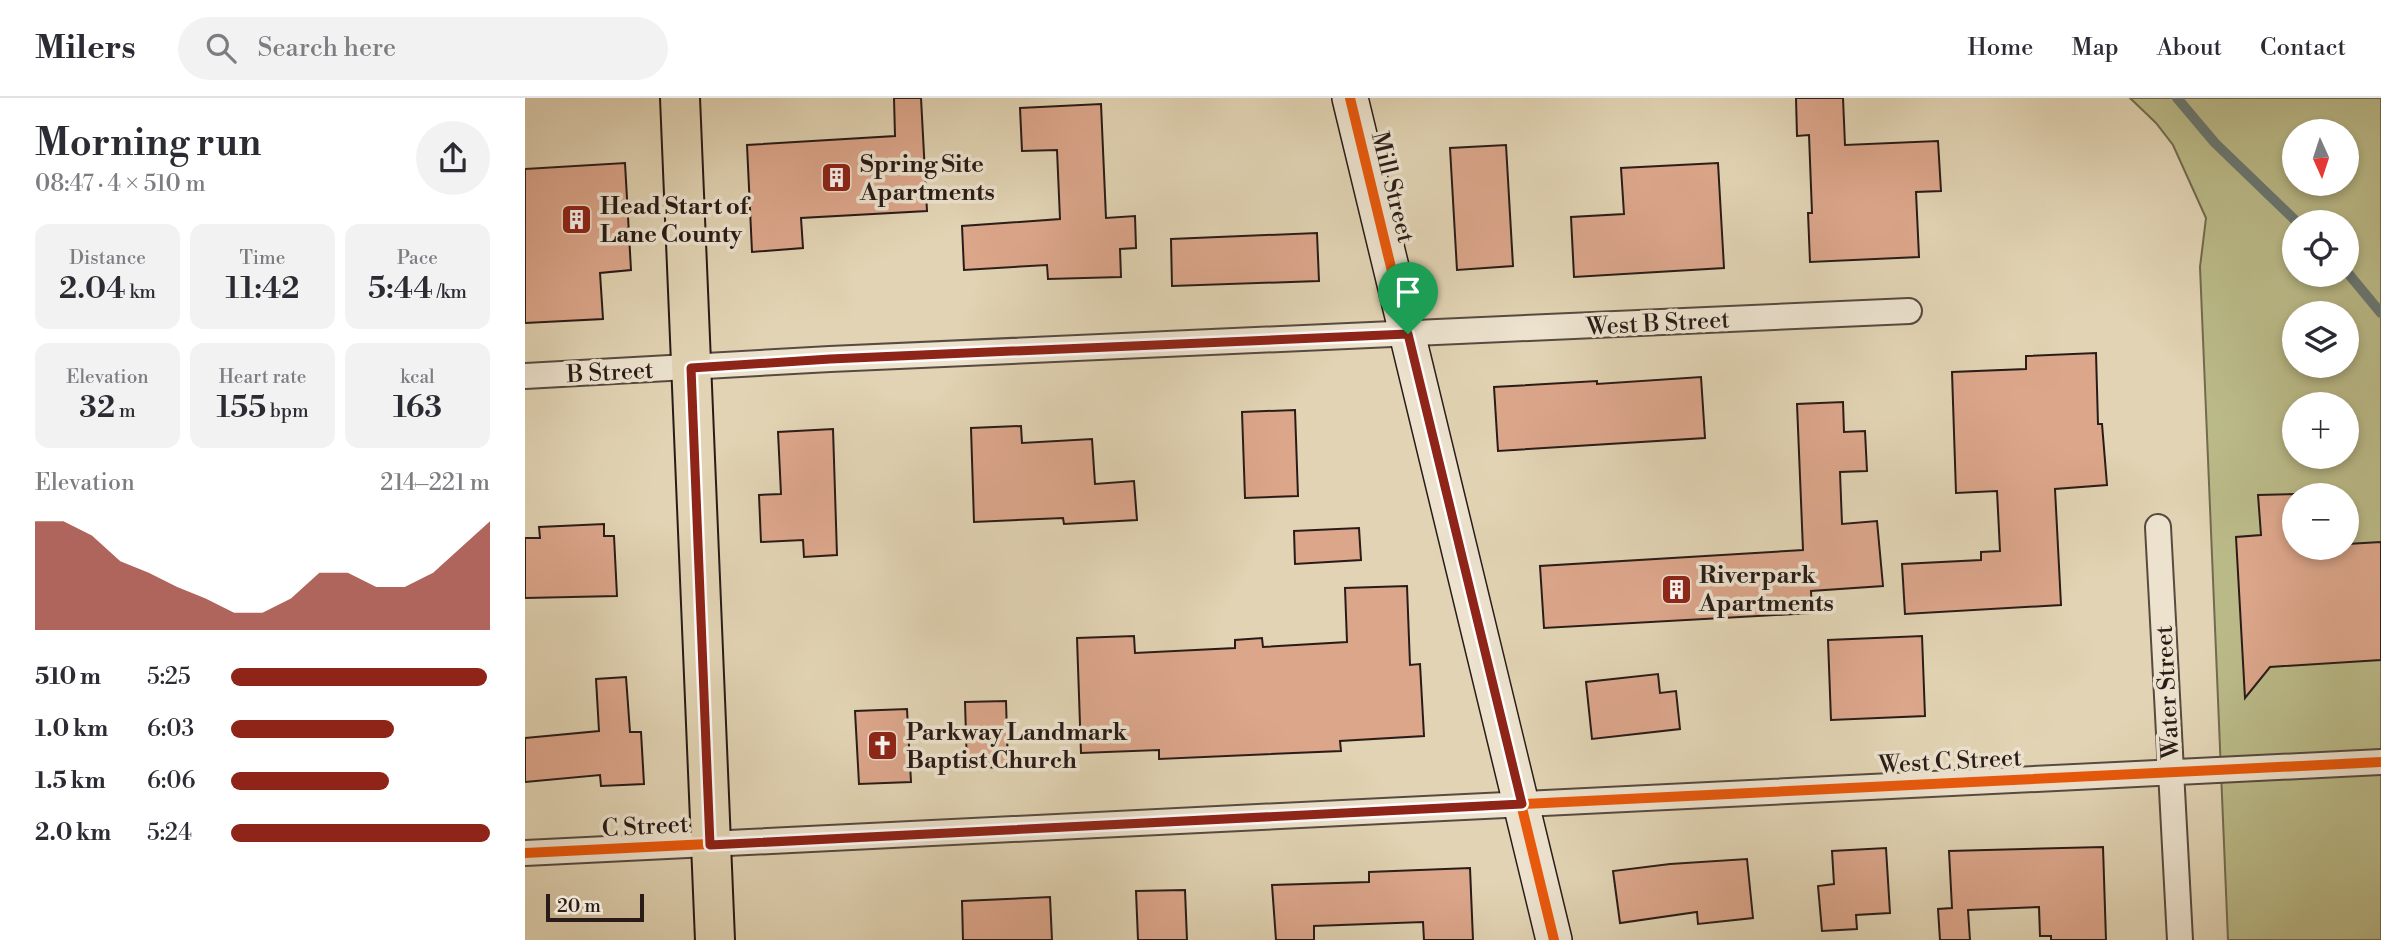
<!DOCTYPE html>
<meta charset="utf-8">
<style>
body{margin:0;font-family:"Libre Bodoni",serif;background:#f2f2f3;color:#2b2b33;height:100vh;display:flex;flex-direction:column;font-size:26px;white-space:nowrap}
*{box-sizing:border-box;margin:0}
p{font-size:23px;color:#7c7c81}
.icon{flex:none;width:38px;height:38px;fill:none;stroke:currentColor;stroke-width:2;stroke-linecap:round;stroke-linejoin:round}
.map{position:relative;flex:1;overflow:hidden}
.panel{display:flex;flex-direction:column;background:#fff;width:525px}
.panel>*{flex:none}
.needle{width:46px;rotate:177deg}
.fabs{position:absolute;left:1757px;top:21px;display:grid;gap:14px}
.fabs a{display:grid;place-items:center;width:77px;height:77px;border-radius:50%;background:#fff;box-shadow:0 4px 10px #0003;font-size:35px}
.scale{position:absolute;left:21px;bottom:18px;width:98px;box-sizing:border-box;padding-left:7px;border:4px solid #291c18;border-top:0;font-size:19px;line-height:24px;white-space:nowrap;color:#291c18;-webkit-text-stroke:5px #ece2ce;paint-order:stroke}
.pin{position:absolute;display:grid;place-items:center;width:60px;height:60px;color:#fff;margin:-72px -30px;border-radius:50% 50% 50% 0;rotate:-45deg;box-shadow:0 0 7px #0007}
.pin .icon{rotate:45deg}
.round{display:grid;place-items:center;flex:none;width:74px;height:74px;border-radius:37px;background:#f2f2f3}
.overview{display:flex;align-items:center;justify-content:space-between;height:119px;padding:0 35px}
h1{font-size:38px;font-weight:600;line-height:52px}
.figures{display:grid;grid-template-columns:repeat(3,1fr);gap:10px;height:119px;padding:7px 35px}
.figures div{display:grid;align-content:center;border-radius:14px;background:#f2f2f3;text-align:center}
.figures b{font-size:30px;font-weight:600}
.figures small{font-size:19px;font-weight:400}
.figures p{font-size:19px}
.chart{height:196px;padding:14px 35px}
.chart p{display:flex;justify-content:space-between}
.chart svg{width:100%;height:126px;margin-top:7px;fill:#8f2418;opacity:.7}
ul{padding:0 35px;list-style:none;font-size:23px}
li{display:grid;grid-template-columns:112px 84px 1fr;align-items:center;height:52px}
li i{height:18px;border-radius:9px;background:#8f2418}
header{display:flex;align-items:center;gap:42px;box-sizing:border-box;height:98px;padding:0 35px;background:#fff;border-bottom:2px solid #e1e1e2}
header strong{font-size:33px}
nav{display:flex;gap:38px;margin-inline-start:auto;font-size:24px}
.search{width:490px;height:63px;background:#f2f2f3;display:flex;align-items:center;gap:18px;box-sizing:border-box;padding:0 24px;border-radius:38px;color:#7c7c81;font-size:26px}
main{display:flex;flex:1;min-height:0}
.map>svg:first-child{display:block}
.green{fill:#baba88;stroke:#726b50;stroke-width:2;fill-rule:evenodd}
.lines{fill:none;stroke-linecap:round;stroke-linejoin:round}
.stream{stroke:#6a7974;stroke-width:10}
.building{fill:#dca68b;stroke:#291c18;stroke-width:2}
.street-casing{stroke:#574a3f;stroke-width:28}
.secondary-casing{stroke:#291c18;stroke-width:38}
.primary-casing{stroke:#291c18;stroke-width:42}
.street{stroke:#ece2ce;stroke-width:24}
.secondary{stroke:#ece2ce;stroke-width:35}
.primary{stroke:#e1d3b3;stroke-width:38}
.cycleway-casing{stroke:#ece2ce;stroke-width:15}
.cycleway{stroke:#e8590c;stroke-width:10}
.route-casing{stroke:#fff;stroke-width:14}
.route{stroke:#8f2418;stroke-width:9}
.labels{text-anchor:middle;stroke-width:7;stroke-linejoin:round;paint-order:stroke}
.poi-label{font-size:24px;font-weight:bold;fill:#291c18;stroke:#ece2ce;text-anchor:start}
.street-label{font-size:24px;fill:#291c18;stroke:#ece2ce}
</style>
<header>
<strong>Milers</strong>
<div class="search"><svg class="icon" aria-label="search" viewBox="0 0 24 24"><circle cx="10" cy="10" r="6"/><path d="M15 15l6 6"/></svg>Search here</div>
<nav><a>Home</a><a>Map</a><a>About</a><a>Contact</a></nav>
</header>
<main>
<section class="panel">
<div class="overview"><div><h1>Morning run</h1><p>08:47 · 4 × 510 m</p></div><a class="round"><svg class="icon" aria-label="share" viewBox="0 0 24 24"><path d="M12 15V3M7 8l5-5 5 5M5 13v7h14v-7"/></svg></a></div>
<div class="figures">
<div><p>Distance</p><b>2.04<small> km</small></b></div>
<div><p>Time</p><b>11:42</b></div>
<div><p>Pace</p><b>5:44<small> /km</small></b></div>
</div>
<div class="figures">
<div><p>Elevation</p><b>32<small> m</small></b></div>
<div><p>Heart rate</p><b>155<small> bpm</small></b></div>
<div><p>kcal</p><b>163</b></div>
</div>
<div class="chart"><p><span>Elevation</span>214–221 m</p>
<svg viewBox="0 0 160 44" preserveAspectRatio="none"><path d="M0 44V6L10 6L20 11L30 20L40 24L50 29L60 33L70 38L80 38L90 33L100 24L110 24L120 29L130 29L140 24L150 15L160 6V44z"/></svg>
</div>
<ul>
<li><b>510 m</b>5:25<i style="width:99%"></i></li>
<li><b>1.0 km</b>6:03<i style="width:63%"></i></li>
<li><b>1.5 km</b>6:06<i style="width:61%"></i></li>
<li><b>2.0 km</b>5:24<i style="width:100%"></i></li>
</ul>
</section>
<div class="map">
<svg width="1856" height="842" viewBox="0 0 1856 842">
<rect width="100%" height="100%" fill="#e1d3b3"/>
<filter id="stains"><feTurbulence type="fractalNoise" baseFrequency=".00286" numOctaves="4"/><feColorMatrix values="0 0 0 0 .2 0 0 0 0 .09 0 0 0 0 .02 0 0 0 .5 -.17"/></filter>
<radialGradient id="worn" r=".72"><stop offset=".6" stop-color="#630" stop-opacity="0"/><stop offset="1" stop-color="#630" stop-opacity=".3"/></radialGradient>
<path class="green" d="M1605,0H1856V842H1703L1675,169L1681,120L1648,47L1631,25ZM1769,33H1822V86H1769ZM1769,124H1822V177H1769ZM1769,215H1822V268H1769ZM1769,306H1822V359H1769ZM1769,397H1822V450H1769Z"/>
<g class="lines">
<path class="stream" d="M1652,0L1690,45L1772,124
M1822,174L1856,215"/>
</g>
<path class="building" d="M369,0H396L402,113L276,120L278,150L227,154L222,47L370,38Z
M1271,0H1318L1320,47L1413,43L1416,93L1391,94L1394,159L1285,164L1283,115H1287L1284,37L1272,38Z
M576,6L581,120L610,118L611,150L595,151L596,179L523,181L522,167L439,172L437,128L535,121L532,52L497,53L495,10Z
M981,47L988,168L932,172L925,50Z
M100,65L106,172L75,175L78,221L0,225V71Z
M1193,65L1199,170L1049,179L1046,119L1099,116L1096,70Z
M792,135L794,183L647,188L646,141Z
M1571,255L1573,326H1577L1582,387L1530,391L1536,507L1380,516L1377,466L1456,462V454L1475,453L1472,393L1431,395L1427,274L1501,271V258Z
M1176,279L1180,340L973,353L969,289L1072,283V286Z
M1318,304L1319,334L1340,333L1342,373L1315,374L1317,426L1352,423L1358,488L1286,493L1287,515L1019,530L1015,468L1278,452L1272,306Z
M770,312L773,398L720,400L717,314Z
M496,328L497,345L567,341L570,386L609,383L612,422L539,426L538,420L449,424L446,330Z
M308,331L312,457L279,459L278,442L236,444L234,397L256,396L253,334Z
M1769,396V450H1822V446L1856,444V562L1745,569L1720,600L1711,439L1736,437L1733,397Z
M79,426V438H89L92,498L0,500V440H15L14,429Z
M834,430L836,462L770,466L769,433Z
M882,488L885,567L895,566L899,638L815,643L816,653L634,661V652L556,655L552,540L609,538L610,555L710,550V542L737,540L738,549L822,544L820,490Z
M1397,538L1400,618L1306,622L1303,542Z
M1133,576L1135,595L1151,593L1155,631L1067,641L1061,584Z
M101,579L105,634H116L119,686L76,688L75,677L0,684V640L74,633L71,581Z
M481,603L483,669L442,670L440,604Z
M382,611L386,684L334,686L330,613Z
M1578,749L1581,842H1526V838H1515L1514,809L1443,812L1445,842H1415L1413,811L1427,810L1424,753Z
M1361,750L1365,815L1331,817L1332,831L1297,833L1293,788L1309,786L1307,753Z
M1222,761L1228,820L1173,826L1172,814L1095,825L1088,773L1145,766Z
M945,770L948,842H899L898,824L789,828V842H751L747,787L844,784V774Z
M660,792L662,842H613L611,793Z
M525,799L527,842H438L437,803Z"/>
<g class="lines">
<defs>
<path id="street" d="M0,278L305,261L1384,213
M1633,429L1655,842
M0,755L1856,664"/>
<path id="secondary" d="M825,0L1029,842"/>
<path id="primary" d="M155,0L190,842"/>
</defs>
<use href="#street" class="street-casing"/>
<use href="#secondary" class="secondary-casing"/>
<use href="#primary" class="primary-casing"/>
<use href="#street" class="street"/>
<use href="#secondary" class="secondary"/>
<use href="#primary" class="primary"/>
<defs>
<path id="cycleway" d="M825,0L1029,842
M0,755L1856,664"/>
</defs>
<use href="#cycleway" class="cycleway-casing"/>
<use href="#cycleway" class="cycleway"/>
</g>
<g class="lines">
<defs>
<path id="route" d="M883,236L997,706L185,747L166,270L305,261Z"/>
</defs>
<use href="#route" class="route-casing"/>
<use href="#route" class="route"/>
</g>
<defs>
<symbol id="building-square" viewBox="-11 -11 22 22"><rect x="-9" y="-9" width="18" height="18" rx="4" fill="#8f2418" stroke="#ece2ce"/><path d="M-4-6H4V6H1V3H-1V6H-4ZM-2.5-4.3h1.7v1.8h-1.7ZM.8-4.3h1.7v1.8H.8ZM-2.5-1h1.7V.8h-1.7ZM.8-1h1.7V.8H.8Z" fill="#fff"/></symbol>
<symbol id="church-square" viewBox="-11 -11 22 22"><rect x="-9" y="-9" width="18" height="18" rx="4" fill="#8f2418" stroke="#ece2ce"/><path d="M-1.2-6h2.4v3.5h3.3v2.4h-3.3V6h-2.4V-.1h-3.3v-2.4h3.3Z" fill="#fff"/></symbol>
</defs>
<g fill-rule="evenodd">
<use href="#building-square" x="294" y="62" width="35" height="35"/>
<use href="#building-square" x="34" y="104" width="35" height="35"/>
<use href="#building-square" x="1134" y="474" width="35" height="35"/>
<use href="#church-square" x="340" y="630" width="35" height="35"/>
</g>
<g class="labels">
<g class="poi-label">
<text x="335" y="74">Spring Site<tspan x="335" dy="28">Apartments</tspan></text>
<text x="75" y="116">Head Start of<tspan x="75" dy="28">Lane County</tspan></text>
<text x="1174" y="485">Riverpark<tspan x="1174" dy="28">Apartments</tspan></text>
<text x="381" y="642">Parkway Landmark<tspan x="381" dy="28">Baptist Church</tspan></text>
</g>
<g class="street-label">
<text transform="translate(868 89) rotate(76)" y="8">Mill Street</text>
<text transform="translate(1133 225) rotate(-3)" y="8">West B Street</text>
<text transform="translate(85 274) rotate(-3)" y="8">B Street</text>
<text transform="translate(1642 594) rotate(-93)" y="8">Water Street</text>
<text transform="translate(1425 663) rotate(-3)" y="8">West C Street</text>
<text transform="translate(120 728) rotate(-3)" y="8">C Street</text>
</g>
</g>
<rect width="100%" height="100%" filter="url(#stains)"/>
<rect width="100%" height="100%" fill="url(#worn)"/>
</svg>
<div class="fabs">
<a><svg class="needle" viewBox="-14 -14 28 28"><path d="M0-13l5 13h-10z" fill="#e53935"/><path d="M0 13l5-13h-10z" fill="#7c7c81"/></svg></a>
<a><svg class="icon" aria-label="locate" viewBox="0 0 24 24"><circle cx="12" cy="12" r="6"/><path d="M12 2v4M12 18v4M2 12h4M18 12h4"/></svg></a>
<a><svg class="icon" aria-label="layers" viewBox="0 0 24 24"><path d="M12 4l9 5-9 5-9-5zM3 14l9 5 9-5"/></svg></a>
<a>+</a>
<a>−</a>
</div>
<div class="scale">20 m</div>
<div class="pin" style="left:883px;top:236px;background:#1e9e55"><svg class="icon" aria-label="arrive" viewBox="0 0 24 24"><path d="M6 21V4h12l-3 4 3 4H6"/></svg></div>
</div>
</main>
